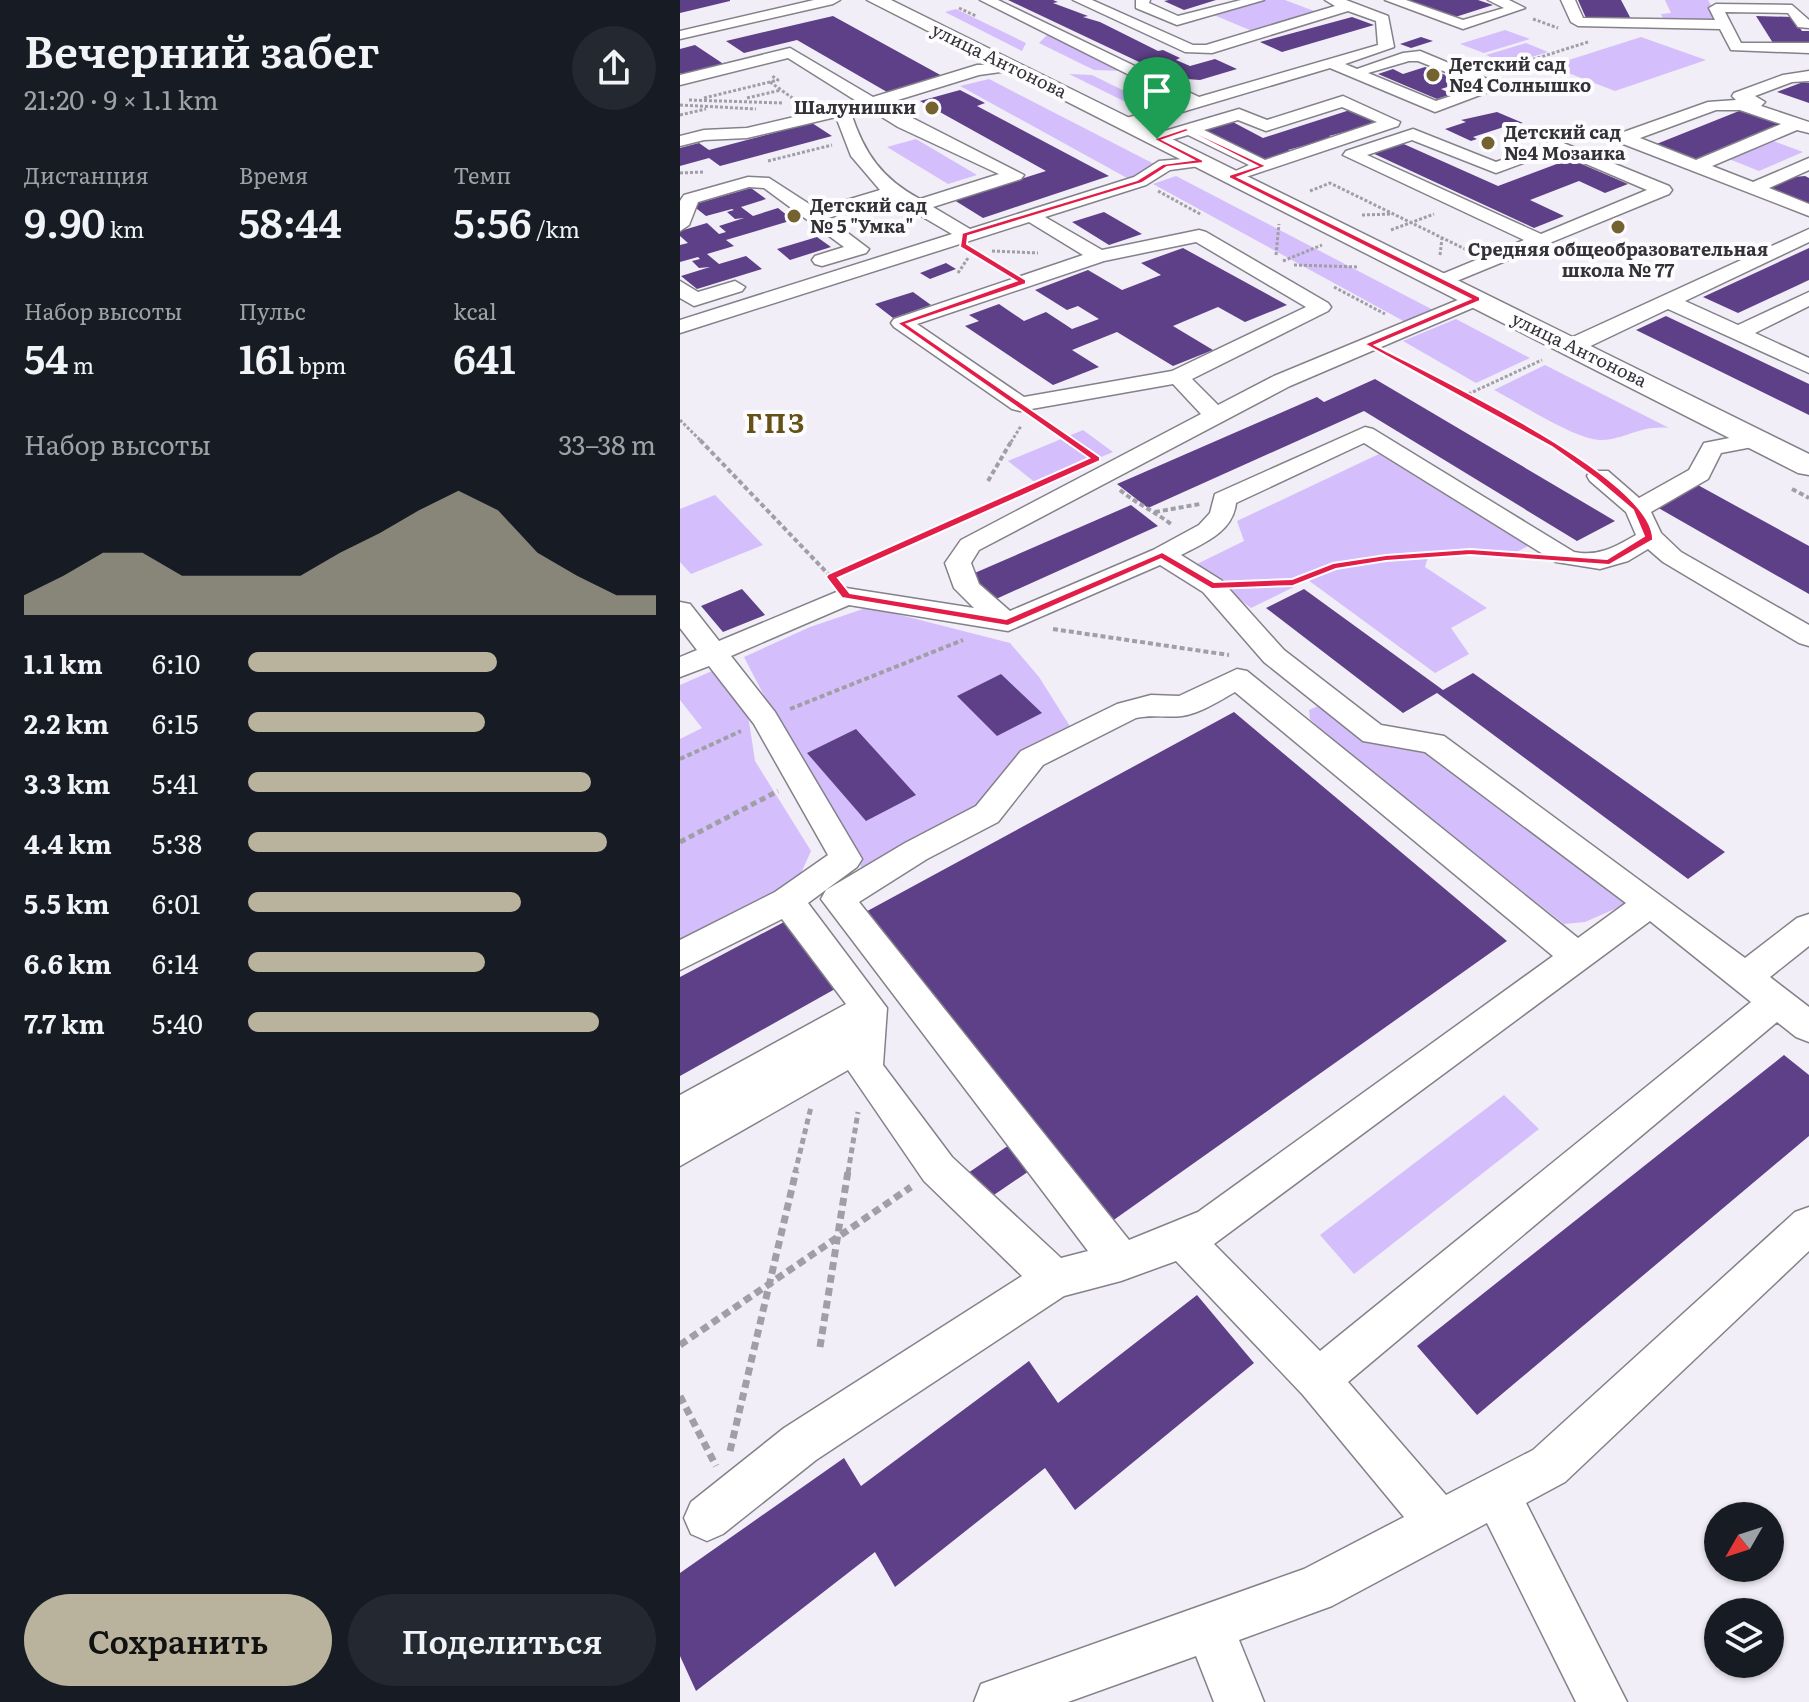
<!DOCTYPE html>
<html lang="ru">
<meta charset="utf-8">
<style>
body{margin:0;font-family:Literata,serif;background:#242831;color:#f1f3f6;height:100vh;display:flex;flex-direction:column;font-size:30px;white-space:nowrap}
*{box-sizing:border-box;margin:0}
p{font-size:26px;color:#9ea1a6}
.icon{flex:none;width:44px;height:44px;fill:none;stroke:currentColor;stroke-width:2;stroke-linecap:round;stroke-linejoin:round}
.map{position:relative;flex:1;overflow:hidden}
.panel{display:flex;flex-direction:column;background:#171b24;width:680px}
.panel>*{flex:none}
.needle{width:52px;rotate:231deg}
.fabs{position:absolute;left:1024px;top:1502px;display:grid;gap:16px}
.fabs a{display:grid;place-items:center;width:80px;height:80px;border-radius:50%;background:#171b24;box-shadow:0 2px 6px #0004;font-size:40px}
.pin{position:absolute;display:grid;place-items:center;width:68px;height:68px;color:#fff;margin:-82px -34px;border-radius:50% 50% 50% 0;rotate:-45deg;box-shadow:0 0 8px #0007}
.pin .icon{rotate:45deg}
.round{display:grid;place-items:center;flex:none;width:84px;height:84px;border-radius:42px;background:#242831}
.headline{display:flex;align-items:center;justify-content:space-between;height:136px;padding:0 24px}
h1{font-size:44px;font-weight:600;line-height:60px}
.stats{display:grid;grid-template-columns:repeat(3,1fr);gap:12px;height:136px;padding:8px 24px}
.stats div{display:grid;align-content:center}
.stats b{font-size:40px;font-weight:600}
.stats small{font-size:22px;font-weight:400}
.stats p{font-size:22px}
.chart{height:224px;padding:16px 24px}
.chart p{display:flex;justify-content:space-between}
.chart svg{width:100%;height:144px;margin-top:8px;fill:#b9b29d;opacity:.7}
.primary-button{display:flex;gap:16px;margin-top:auto;padding:16px 24px}
.primary-button a{flex:1;height:92px;border-radius:48px;background:#b9b29d;color:#111;font-size:32px;font-weight:600;line-height:92px;text-align:center}
.primary-button a+a{background:#242831;color:#f1f3f6}
ul{padding:0 24px;list-style:none;font-size:26px}
li{display:grid;grid-template-columns:128px 96px 1fr;align-items:center;height:60px}
li i{height:20px;border-radius:10px;background:#b9b29d}
main{display:flex;flex:1;min-height:0}
.map>svg:first-child{display:block}
.green{fill:#d4befc}
.building{fill:#5e4088}
.lines{fill:none;stroke-linecap:round;stroke-linejoin:round}
.minor-casing{stroke:#848189;stroke-width:3}
.major-casing{stroke:#848189;stroke-width:3}
.path-far3{stroke:#a19fa6;stroke-width:3;stroke-dasharray:3 2;stroke-linecap:butt}
.path-far2{stroke:#a19fa6;stroke-width:4;stroke-dasharray:5 3;stroke-linecap:butt}
.path-far1{stroke:#a19fa6;stroke-width:5;stroke-dasharray:6 4;stroke-linecap:butt}
.path{stroke:#a19fa6;stroke-width:7;stroke-dasharray:8 5;stroke-linecap:butt}
.minor{fill:#fff;fill-rule:evenodd}
.major{fill:#fff;fill-rule:evenodd}
.route{fill:#e11d48;stroke:#fff;stroke-width:2;fill-rule:evenodd}
.poi-dot{fill:#746331;stroke:#fdfcfe;stroke-width:3}
.labels{text-anchor:middle;stroke-width:8;stroke-linejoin:round;paint-order:stroke}
.far-street-label{font-size:18px;fill:#343236;stroke:#fdfcfe}
.far-poi-label{font-size:18px;font-weight:bold;fill:#343236;stroke:#fdfcfe;text-anchor:start}
.far-district-label{font-size:26px;font-weight:bold;letter-spacing:2px;fill:#655216;stroke:#fdfcfe}
</style>
<main>
<section class="panel">
<div class="headline"><div><h1>Вечерний забег</h1><p>21:20 · 9 × 1.1 km</p></div><a class="round"><svg class="icon" aria-label="share" viewBox="0 0 24 24"><path d="M12 15V3M7 8l5-5 5 5M5 13v7h14v-7"/></svg></a></div>
<div class="stats">
<div><p>Дистанция</p><b>9.90<small> km</small></b></div>
<div><p>Время</p><b>58:44</b></div>
<div><p>Темп</p><b>5:56<small> /km</small></b></div>
</div>
<div class="stats">
<div><p>Набор высоты</p><b>54<small> m</small></b></div>
<div><p>Пульс</p><b>161<small> bpm</small></b></div>
<div><p>kcal</p><b>641</b></div>
</div>
<div class="chart"><p><span>Набор высоты</span>33–38 m</p>
<svg viewBox="0 0 160 44" preserveAspectRatio="none"><path d="M0 44V38L10 32L20 25L30 25L40 32L50 32L60 32L70 32L80 25L90 19L100 12L110 6L120 12L130 25L140 32L150 38L160 38V44z"/></svg>
</div>
<ul>
<li><b>1.1 km</b>6:10<i style="width:61%"></i></li>
<li><b>2.2 km</b>6:15<i style="width:58%"></i></li>
<li><b>3.3 km</b>5:41<i style="width:84%"></i></li>
<li><b>4.4 km</b>5:38<i style="width:88%"></i></li>
<li><b>5.5 km</b>6:01<i style="width:67%"></i></li>
<li><b>6.6 km</b>6:14<i style="width:58%"></i></li>
<li><b>7.7 km</b>5:40<i style="width:86%"></i></li>
</ul>
<div class="primary-button"><a>Сохранить</a><a>Поделиться</a></div>
</section>
<div class="map">
<svg width="1129" height="1702" viewBox="0 0 1129 1702">
<rect width="100%" height="100%" fill="#f1eef7"/>
<path class="green" d="M577,0H605L642,14L577,33L529,13Z
M985,0H1028L1041,23L983,18L981,14L991,13Z
M276,9L346,43L342,51L265,12Z
M825,30L850,39L804,53L780,44Z
M368,34L443,71L414,70L359,43Z
M961,37L1026,60L935,91L870,66Z
M846,43L868,52L828,64L806,55Z
M389,74L412,75L475,106L462,110Z
M309,79L480,167L447,178L280,86Z
M236,139L297,175L268,184L207,147Z
M1093,141L1123,152L1079,171L1049,159Z
M496,176L755,311L727,323L473,184Z
M776,319L850,358L796,383L723,341Z
M865,365L989,428C960,425 947,439 922,440C897,441 838,402 814,390Z
M403,430L433,452L357,484L328,461Z
M699,454L848,546L833,554L790,552L748,557L745,567L807,608L771,628L789,654L755,673L628,580L571,608L515,565L564,541L557,521Z
M35,495L83,545L11,574L0,562V509Z
M189,607L330,643L359,677L393,731L301,811L186,875L114,753L64,657L130,627Z
M32,671L68,715L75,761L131,851L115,886L0,945V739L22,728L0,700V685Z
M638,706L688,740L742,748L941,895L946,904L905,922L884,924L656,745L630,719L629,710Z
M824,1095L859,1129L674,1274L640,1235Z"/>
<path class="building" d="M0,0H50V1L0,13Z
M328,0H373L378,2L373,3L408,16L403,17L420,22L478,51L483,50L500,58L496,60L510,66L535,59L557,69L520,80L493,78Z
M536,0L504,10L484,1L489,0Z
M717,0H798L813,5L769,19Z
M898,0H941L951,19L906,18Z
M153,16L264,77L207,92L117,40L64,53L46,41Z
M1076,16L1112,17L1122,31H1129V44L1093,43Z
M672,17L694,25L602,52L580,42Z
M741,37L753,41L731,48L720,44Z
M15,45L45,65L3,75L0,73V49Z
M745,67L783,82L761,89L772,94L757,99L698,74L713,69L723,74Z
M1123,82L1129,83V103L1097,92Z
M280,90L305,103L297,106L429,176L303,218L274,200L366,171L240,101Z
M1064,109L1106,124L1016,161L974,145Z
M670,110L698,123L649,136L652,138L608,150L611,152L582,161L518,129L549,120L583,138Z
M817,112L843,123L833,124L793,137L797,139L791,141L765,129L786,122L781,120Z
M132,123L152,136L40,166L29,158L0,166V148L19,143L29,150Z
M717,141L818,186L890,159L948,184L925,193L899,181L850,200L884,216L854,228L688,151Z
M1125,176L1129,178V205L1087,188L1114,177Z
M71,188L86,199L61,207L73,216L98,208L113,220L46,240L54,246L27,254L39,264L66,256L82,269L17,289L1,276L30,267L19,268L12,261L20,259L18,257L0,262V245L8,243L0,236V231L27,223L39,234L46,232L39,226L64,218L55,219L47,212L54,210L52,209L26,216L12,205Z
M424,212L462,234L429,245L392,222Z
M137,237L151,247L110,260L97,249Z
M503,248L607,305L565,322L538,307L493,326L533,350L493,366L437,332L392,350L419,367L373,385L285,326L299,321L289,315L319,304L344,321L366,312L392,329L419,319L398,306L387,310L355,290L408,270L442,290L481,275L461,263Z
M1129,248V280L1058,313L1023,297Z
M266,263L276,269L250,279L240,273Z
M233,292L251,305L213,318L195,304Z
M986,316L1129,384V415L956,330Z
M695,379L935,521L897,541L684,411L468,508L437,484L637,397L644,402Z
M1016,484L1129,546V594L975,506Z
M451,505L478,526L316,599L290,575Z
M62,589L85,615L43,632L21,606Z
M624,589L763,690L793,673L1045,852L1008,879L757,693L723,713L586,608Z
M321,674L362,713L317,736L277,696Z
M554,712L827,941L428,1224L180,915Z
M176,729L236,795L186,821L127,753Z
M104,922L155,989L0,1076V977Z
M1104,1055L1129,1075V1136L797,1415L737,1346Z
M335,1141L355,1167L308,1199L288,1173Z
M517,1295L574,1363L395,1510L365,1468L215,1587L195,1552L16,1691L0,1656V1573L164,1458L181,1486L349,1361L378,1403Z"/>
<g class="lines">
<defs>
<path id="minor" d="M134,0H160L153,4L0,39V31Z
M300,0H318L519,97L698,45L696,21L668,11L532,53L505,52L393,0H412L513,45H526L655,6L645,0H666L708,16L714,47L665,64L677,69L723,53L740,51L824,86L755,112L650,68L445,129L437,124L439,120L503,102ZM729,61H738L801,86L756,101L688,73Z
M456,0H470L469,3L498,16L561,0H584L497,25L456,8Z
M705,0H726L783,20L824,8L808,0H829L845,8L783,29Z
M881,0H895L903,18L1035,20L1029,8L1036,4L1112,5L1129,20V28L1118,27L1108,13L1045,12L1061,43H1129V53L1051,50L1040,29L898,26L891,22Z
M110,48L193,97L297,65L335,64V70L299,75L205,104L344,175L341,179L253,207L290,229L454,177L479,161L527,157L530,161L527,165L490,170L466,185L365,217L422,250L519,230L526,232L648,303L651,307L648,311L512,379L538,405L594,376L790,295H804L807,299L804,303L610,386L299,550L291,563L299,584L330,611L473,550L519,525L530,513L535,494L685,427L693,429L894,552C919,557 935,547 956,535L946,512L910,481L907,476L910,471H928L959,498L1009,470L1024,443L1080,432L1088,434L1092,439L1088,444L1041,453L1028,479L971,512L981,533L1001,552L1129,625V646L1119,643L983,562L968,549L948,561L920,569L876,562L684,443L556,503C553,532 524,543 501,555L541,580L604,650L701,725L764,736L1065,958L1117,918L1129,914V946L1090,977L1129,1007V1042L1116,1037L1097,1022L668,1382L766,1495L853,1450L1115,1212L1129,1207V1251L885,1482L846,1503L947,1702H896L807,1523L652,1606L559,1640L584,1702H534L516,1656L388,1702H294L301,1684L624,1569L724,1517L623,1395L496,1261L441,1281L384,1296L136,1460L43,1534L27,1541L11,1534L4,1518L11,1502L104,1428L342,1276L244,1181L168,1070L0,1166V1095L166,1004L102,919L0,970V940L95,892L148,855L74,724L29,666L0,677V657L17,650L0,628V602L10,604L39,641L166,588L294,608L274,588L265,563L281,540L521,414L493,384L340,411L332,409L214,327L211,323L214,319L403,255L349,222L0,333V320L272,234L212,199L148,218L189,249L186,253L142,266L135,264L132,260L135,256L164,247L84,188L69,187L18,202L9,225L0,231V201L4,195L68,177L89,178L137,209L200,190L171,156L156,117L67,138L24,140L0,146V136L24,130L67,128L178,102L108,58L0,85V75ZM189,109L218,127L319,174L240,199C202,179 184,153 171,113ZM516,242L626,307L492,371L344,397L237,324L424,261ZM480,565L523,592L584,662L683,741L745,752L946,903L898,938L567,671L557,669L499,696L471,695L437,704L341,751L296,806L225,843L146,890L141,899L408,1251L381,1258L272,1157L203,1065L207,1008L128,903L177,867L182,859L95,712L51,656L169,605L328,631ZM555,692L873,956L518,1212L449,1240L179,902L247,859L318,822L363,765L456,718C472,714 486,718 502,716C521,713 539,701 555,692ZM970,921L1071,1002L640,1351L534,1244Z
M1129,71V81L1112,82L1075,96L1085,102L1081,106L1129,122V133L1117,130L1032,166L1073,182L1129,158V170L1089,188L1129,204V216L938,142L935,138L938,134L1028,102L1056,100L1052,96L1054,93L1103,75ZM1036,110H1060L1101,124L1016,160L960,138Z
M663,96L720,122L718,126L551,182L545,181L542,177L569,165L508,135L477,144L468,139L471,135L559,109L587,120ZM662,107L697,122L585,160L524,130L558,120L586,131Z
M733,129L816,162L876,140L989,186L992,190L989,194L762,287L755,285L752,281L755,277L844,240L663,155L666,151ZM732,140L816,173L876,151L967,190L861,234L687,155Z
M1129,229V242L1005,301L1058,325L1129,292V306L1075,333L1129,358V373L988,309L900,351L892,352L881,346L884,341Z
M0,281L18,292L55,281L65,287L62,291L14,306L0,298Z"/>
<path id="major" d="M187,0H211L1129,454V475L1118,473Z"/>
</defs>
<use href="#minor" class="minor-casing"/>
<use href="#major" class="major-casing"/>
<path class="path-far3" d="M279,8L296,16
M853,19L878,28
M848,61L908,42
M90,82L118,102
M24,98L98,80L92,76
M67,98L101,90
M9,100L103,103
M0,105L76,109
M0,115L26,109
M88,161L152,145
M0,173L23,172
M478,191L522,215
M630,191L650,183L787,250
M682,215L712,214
M711,230L754,214
M312,251L358,253
M296,253L321,269
M596,255L599,224
M760,255L762,238
M603,261L642,245
M614,265L679,267
M278,273L288,258
M654,287L705,314
M714,358L871,442
M784,396L862,360
M0,420L22,442
M365,423L393,442
M331,442L341,426"/>
<path class="path-far2" d="M20,440L151,577
M390,440L413,456
M867,440L900,463
M308,481L332,440
M1112,489L1129,498
M440,490C457,504 474,511 491,524
M475,512L520,504
M161,572L295,513
M565,584L613,582L653,566L706,558L790,552L835,554
M373,629L549,655
M110,709L283,640
M0,759L61,731"/>
<path class="path-far1" d="M0,842L98,791
M115,1173L131,1107
M168,1173L178,1112"/>
<path class="path" d="M0,1345L231,1187
M140,1347L168,1171
M0,1396L36,1466
M50,1451L116,1171"/>
<use href="#minor" class="minor"/>
<use href="#major" class="major"/>
</g>
<path class="route" d="M506,128L587,166L558,177L800,297V301L695,345C749,374 975,478 973,540L929,565L790,555L706,561L656,569L613,586L532,589L481,559L328,626L162,598L146,577L148,574L409,458L217,323L336,281L280,247L282,233L457,180L483,164L513,160L473,139ZM508,131L577,166L549,175V178L790,299L684,344L872,447L915,478L953,510L964,536L927,559L790,549L706,555L653,563L612,579L534,582L482,552L326,619L170,593L158,578L420,461V457L227,324L346,284V280L287,244L288,236L462,183L487,167L523,163V160L483,140Z"/>
<g class="poi-dot">
<circle cx="753" cy="75" r="8"/>
<circle cx="252" cy="108" r="8"/>
<circle cx="808" cy="143" r="8"/>
<circle cx="114" cy="216" r="8"/>
<circle cx="938" cy="227" r="8"/>
</g>
<g class="labels">
<g class="far-street-label">
<text transform="translate(319 61) rotate(26)" y="6">улица Антонова</text>
<text transform="translate(899 350) rotate(26)" y="6">улица Антонова</text>
</g>
<g class="far-poi-label">
<text x="769" y="71">Детский сад<tspan x="769" dy="21">№4 Солнышко</tspan></text>
<text x="236" y="114" text-anchor="end">Шалунишки</text>
<text x="824" y="139">Детский сад<tspan x="824" dy="21">№4 Мозаика</tspan></text>
<text x="130" y="212">Детский сад<tspan x="130" dy="21">№ 5 "Умка"</tspan></text>
<text x="938" y="256" text-anchor="middle">Средняя общеобразовательная<tspan x="938" dy="21">школа № 77</tspan></text>
</g>
<g class="far-district-label">
<text x="96" y="433">ГПЗ</text>
</g>
</g>
</svg>
<div class="fabs">
<a><svg class="needle" viewBox="-14 -14 28 28"><path d="M0-13l5 13h-10z" fill="#e53935"/><path d="M0 13l5-13h-10z" fill="#9ea1a6"/></svg></a>
<a><svg class="icon" aria-label="layers" viewBox="0 0 24 24"><path d="M12 4l9 5-9 5-9-5zM3 14l9 5 9-5"/></svg></a>
</div>
<div class="pin" style="left:477px;top:139px;background:#1e9e55"><svg class="icon" aria-label="arrive" viewBox="0 0 24 24"><path d="M6 21V4h12l-3 4 3 4H6"/></svg></div>
</div>
</main>
